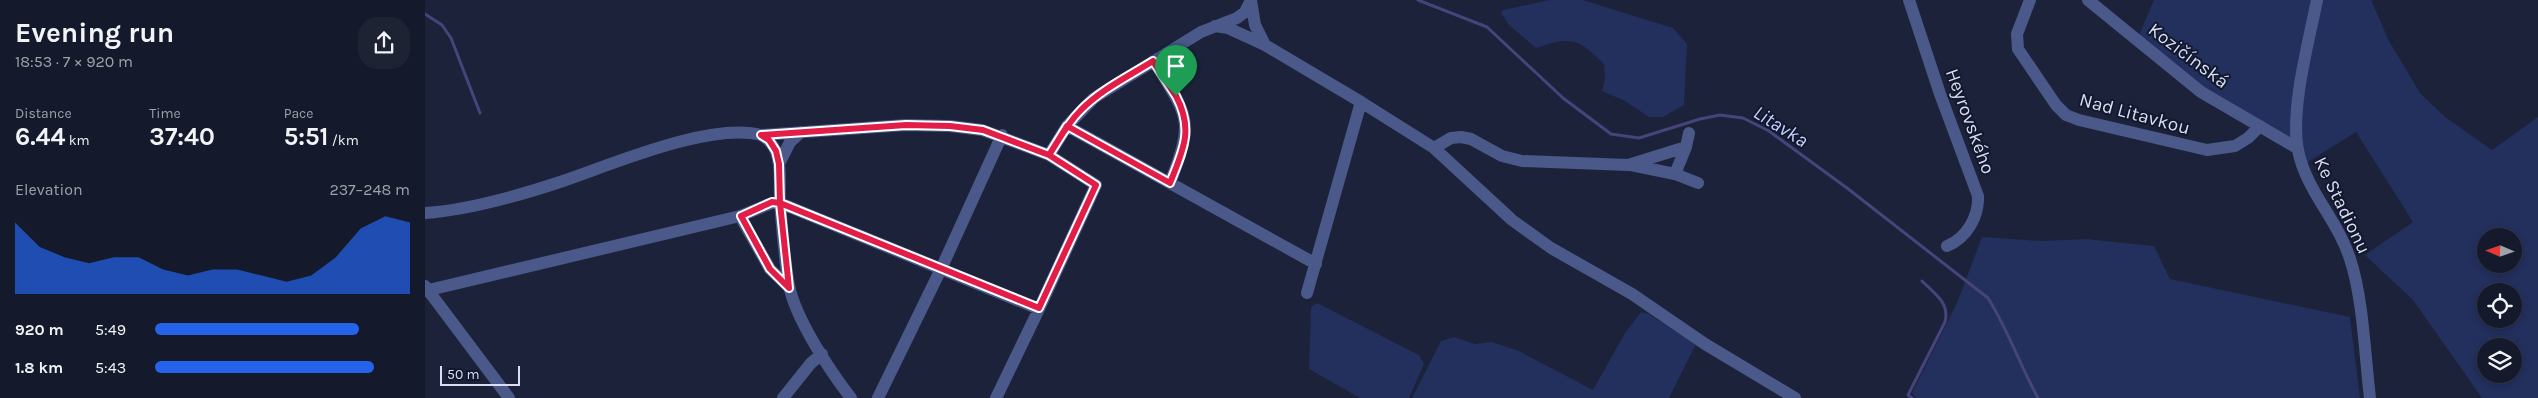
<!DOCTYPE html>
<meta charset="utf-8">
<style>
body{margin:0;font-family:Karla,sans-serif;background:#1d2333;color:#f1f3f6;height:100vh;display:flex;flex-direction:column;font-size:19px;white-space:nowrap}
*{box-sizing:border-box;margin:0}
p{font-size:16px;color:#9da1a9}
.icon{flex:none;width:28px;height:28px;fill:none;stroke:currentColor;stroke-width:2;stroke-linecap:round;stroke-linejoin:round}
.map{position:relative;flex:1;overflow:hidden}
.sheet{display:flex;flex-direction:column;background:#141a2b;width:425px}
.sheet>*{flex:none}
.needle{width:32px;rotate:272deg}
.buttons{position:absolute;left:2052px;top:228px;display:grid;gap:10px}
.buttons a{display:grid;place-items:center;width:45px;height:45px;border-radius:50%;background:#141a2b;box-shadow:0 2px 8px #0003,0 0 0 1px #333847;font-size:25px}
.scale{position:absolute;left:15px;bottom:12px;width:80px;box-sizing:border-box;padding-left:5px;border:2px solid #d9dfef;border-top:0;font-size:14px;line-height:18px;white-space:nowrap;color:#d9dfef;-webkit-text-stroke:4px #12182f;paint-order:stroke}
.pin{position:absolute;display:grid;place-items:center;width:42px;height:42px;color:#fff;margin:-51px -21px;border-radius:50% 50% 50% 0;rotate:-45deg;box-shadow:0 0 5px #0007}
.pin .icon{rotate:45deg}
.round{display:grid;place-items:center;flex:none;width:52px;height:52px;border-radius:20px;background:#1d2333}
.head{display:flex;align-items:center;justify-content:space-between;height:85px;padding:0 15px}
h1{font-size:28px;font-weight:700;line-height:38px}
.figures{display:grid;grid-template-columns:repeat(3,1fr);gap:8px;height:85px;padding:5px 15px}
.figures div{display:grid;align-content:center}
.figures b{font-size:25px;font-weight:700}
.figures small{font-size:14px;font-weight:400}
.figures p{font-size:14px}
.chart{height:140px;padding:10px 15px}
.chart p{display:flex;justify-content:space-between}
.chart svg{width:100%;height:90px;margin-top:5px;fill:#2563eb;opacity:.7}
ul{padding:0 15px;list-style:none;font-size:16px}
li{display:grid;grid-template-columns:80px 60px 1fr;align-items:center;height:38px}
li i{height:12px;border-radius:6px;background:#2563eb}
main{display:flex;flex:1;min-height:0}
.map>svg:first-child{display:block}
.green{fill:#232f5d;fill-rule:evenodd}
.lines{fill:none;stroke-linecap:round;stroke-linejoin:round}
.stream{stroke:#46447b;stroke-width:3}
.minor{stroke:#4a5989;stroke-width:12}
.route-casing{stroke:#fff;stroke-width:10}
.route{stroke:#e11d48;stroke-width:6}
.labels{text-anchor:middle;stroke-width:4;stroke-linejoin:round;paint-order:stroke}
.street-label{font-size:19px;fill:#d9dfef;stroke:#12182f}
.water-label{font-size:20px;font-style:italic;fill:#c4d2fc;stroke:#12182f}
</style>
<main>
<section class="sheet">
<div class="head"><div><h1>Evening run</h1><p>18:53 · 7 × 920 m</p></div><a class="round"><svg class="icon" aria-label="share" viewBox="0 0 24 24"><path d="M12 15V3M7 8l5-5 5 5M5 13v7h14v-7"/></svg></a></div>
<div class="figures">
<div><p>Distance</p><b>6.44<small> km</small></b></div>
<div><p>Time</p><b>37:40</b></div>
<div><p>Pace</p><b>5:51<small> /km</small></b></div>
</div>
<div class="chart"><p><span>Elevation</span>237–248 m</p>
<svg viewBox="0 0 160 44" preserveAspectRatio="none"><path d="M0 44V9L10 21L20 26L30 29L40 26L50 26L60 32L70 35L80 32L90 32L100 35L110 38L120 35L130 26L140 12L150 6L160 9V44z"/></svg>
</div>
<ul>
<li><b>920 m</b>5:49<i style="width:80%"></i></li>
<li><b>1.8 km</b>5:43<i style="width:86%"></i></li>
</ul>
</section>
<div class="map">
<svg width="2113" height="398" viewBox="0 0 2113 398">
<rect width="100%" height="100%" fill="#1b2239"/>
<path class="green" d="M1158,0L1248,28L1262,44L1259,105L1238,117H1224L1200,101L1177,91L1180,79L1179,64C1153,38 1146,36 1111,48L1084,25L1076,13L1078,10L1125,0Z
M1729,0H1890L1871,146L1776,92L1714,35Z
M1895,0H1946L1964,41L1995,93L2020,117L2067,150L2113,117V398H2057L1988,300L1940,255L1988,222L1931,132L1878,165L1874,93ZM2061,236H2089V264H2061ZM2061,291H2089V319H2061ZM2061,346H2089V374H2061Z
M1557,237L1617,241L1661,239L1729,246L1745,279L1925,317L1935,398H1491L1487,393L1532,303Z
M892,303L994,355L999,364L984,398H935L884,369L886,307Z
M1216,312L1224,314L1271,344L1244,398H987L1016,341L1029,337L1050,344L1067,342L1094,351L1168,390L1200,333Z"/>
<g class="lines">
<path class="stream" d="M993,0L1062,27L1138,98L1186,134L1214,138L1275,119L1295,115L1318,118L1344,131L1422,188L1563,298C1583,330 1595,365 1613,398
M0,14L17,25L26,38L55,113
M1487,398L1483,395L1520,322C1525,303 1510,294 1497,281"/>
<path class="minor" d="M826,0L830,25L840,45
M1484,0L1515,94L1553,196C1554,216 1542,238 1522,246
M1605,0L1592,34L1593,49L1631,105L1641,115L1654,120L1782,150L1810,146L1823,138L1835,126
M1663,0L1776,92L1872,148
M1892,0C1884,41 1865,109 1873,150C1881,191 1913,220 1925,259C1938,297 1940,357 1945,398
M790,26L803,28L840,45L936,102L1009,148L1087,220L1126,248L1207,294L1280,344L1370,398
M729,61C763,117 770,119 745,183
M642,126L891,264
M336,135C343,139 348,144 351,152C357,167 354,185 355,201C357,229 359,257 364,285C370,318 405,371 426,398
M1009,148L1026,138L1036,137L1046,139L1077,156L1097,161L1203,165L1261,147
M354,164L365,142L376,132
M1206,165L1250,174L1273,183
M1250,174L1261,147L1264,133
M0,213C44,210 96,195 138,181C188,164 285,122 336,135L481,125L525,126L557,130L624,155L642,126L669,98L776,32L812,18L820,12L825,2
M315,216L345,269L364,287
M0,286L84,398
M0,291L315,216L347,203H355L614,309L671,185L624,155
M882,293L936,102
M358,398L386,363L397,354
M453,398L516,269L577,135
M571,398L614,309"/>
</g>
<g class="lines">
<defs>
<path id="route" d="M751,96L728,61C704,76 675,90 655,111C642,124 634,140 624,155L558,130L525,126L481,125L336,135L344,140L351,151L354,164L355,203L364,288L345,269L316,216L347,202L355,203L614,308L671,185L624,155L642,126L745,183C758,150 769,130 751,96"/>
</defs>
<use href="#route" class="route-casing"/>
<use href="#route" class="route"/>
</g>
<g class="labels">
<g class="street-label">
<text transform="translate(1764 55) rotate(37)" y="7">Kozičínská</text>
<text transform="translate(1710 113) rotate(15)" y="7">Nad Litavkou</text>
<text transform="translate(1546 121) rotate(70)" y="7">Heyrovského</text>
<text transform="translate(1918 205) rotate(64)" y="7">Ke Stadionu</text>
</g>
<g class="water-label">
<text transform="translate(1356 126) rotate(32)" y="7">Litavka</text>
</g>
</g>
</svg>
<div class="buttons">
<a><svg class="needle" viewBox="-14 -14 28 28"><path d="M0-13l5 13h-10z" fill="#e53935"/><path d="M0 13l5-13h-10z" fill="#9da1a9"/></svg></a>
<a><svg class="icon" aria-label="locate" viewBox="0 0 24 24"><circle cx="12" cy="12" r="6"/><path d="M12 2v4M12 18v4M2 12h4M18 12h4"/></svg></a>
<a><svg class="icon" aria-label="layers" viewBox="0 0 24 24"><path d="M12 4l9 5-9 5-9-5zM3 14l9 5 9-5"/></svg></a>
</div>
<div class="scale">50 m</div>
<div class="pin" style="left:751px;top:96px;background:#1e9e55"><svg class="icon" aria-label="arrive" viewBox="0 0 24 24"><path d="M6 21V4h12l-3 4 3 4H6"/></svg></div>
</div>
</main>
